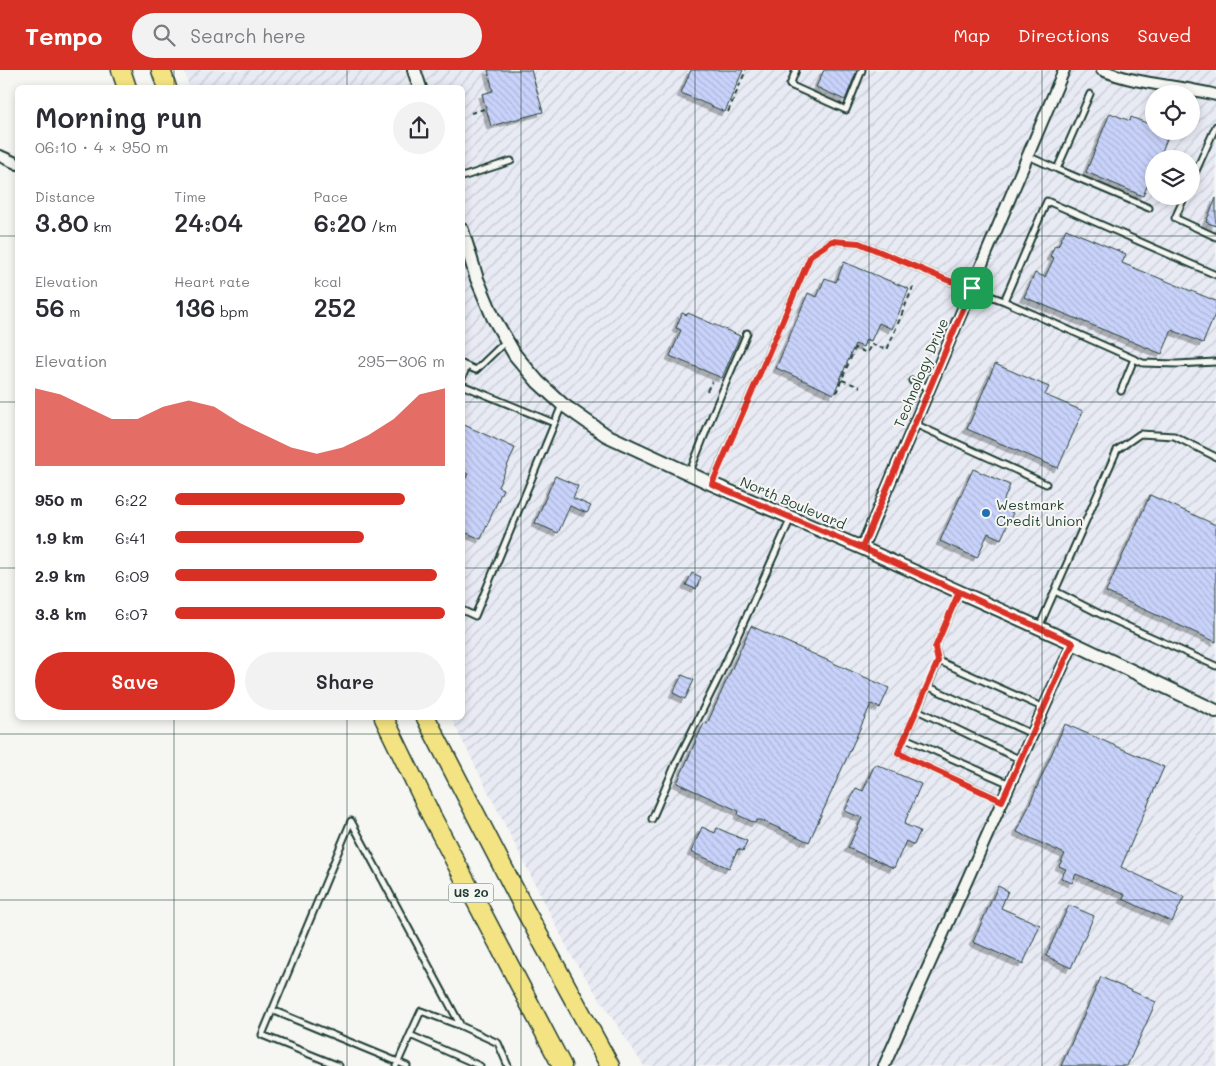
<!DOCTYPE html>
<meta charset="utf-8">
<style>
body{margin:0;font-family:Mali,sans-serif;background:#f2f2f3;color:#2b2b33;height:100vh;display:flex;flex-direction:column;font-size:19px;white-space:nowrap}
*{box-sizing:border-box;margin:0}
p{font-size:16px;color:#7c7c81}
.icon{flex:none;width:28px;height:28px;fill:none;stroke:currentColor;stroke-width:2;stroke-linecap:round;stroke-linejoin:round}
.map{position:relative;flex:1;overflow:hidden}
.sheet{position:absolute;left:15px;top:15px;width:450px;height:635px;display:flex;flex-direction:column;background:#fff;border-radius:8px;box-shadow:0 2px 8px #0003}
.sheet>*{flex:none}
.buttons{position:absolute;left:1145px;top:15px;display:grid;gap:10px}
.buttons a{display:grid;place-items:center;width:55px;height:55px;border-radius:50%;background:#fff;box-shadow:0 2px 8px #0003;font-size:25px}
.pin{position:absolute;display:grid;place-items:center;width:42px;height:42px;color:#fff;margin:-21px;border-radius:10px;box-shadow:0 2px 8px #0006}
.round{display:grid;place-items:center;flex:none;width:52px;height:52px;border-radius:26px;background:#f2f2f3}
.summary{display:flex;align-items:center;justify-content:space-between;height:85px;padding:0 20px}
h1{font-size:28px;font-weight:600;line-height:38px}
.stats{display:grid;grid-template-columns:repeat(3,1fr);gap:8px;height:85px;padding:5px 20px}
.stats div{display:grid;align-content:center}
.stats b{font-size:25px;font-weight:600}
.stats small{font-size:14px;font-weight:400}
.stats p{font-size:14px}
.chart{height:140px;padding:10px 20px}
.chart p{display:flex;justify-content:space-between}
.chart svg{width:100%;height:90px;margin-top:5px;fill:#d93025;opacity:.7}
.action{display:flex;gap:10px;margin-top:auto;padding:10px 20px}
.action a{flex:1;height:58px;border-radius:30px;background:#d93025;color:#fff;font-size:20px;font-weight:600;line-height:58px;text-align:center}
.action a+a{background:#f2f2f3;color:#2b2b33}
ul{padding:0 20px;list-style:none;font-size:16px}
li{display:grid;grid-template-columns:80px 60px 1fr;align-items:center;height:38px}
li i{height:12px;border-radius:6px;background:#d93025}
header{display:flex;align-items:center;gap:30px;box-sizing:border-box;height:70px;padding:0 25px;background:#d93025;color:#fff}
header strong{font-size:24px}
nav{display:flex;gap:28px;margin-inline-start:auto;font-size:18px}
.search{width:350px;height:45px;background:#f2f2f3;display:flex;align-items:center;gap:12px;box-sizing:border-box;padding:0 18px;border-radius:28px;color:#7c7c81;font-size:19px}
.map>svg:first-child{display:block}
.industrial{fill:url(#industrial-furrows);fill-rule:evenodd}
.building{fill:url(#building-back-hatch);stroke:#1f3d34;filter:url(#shadow)}
.lines{fill:none;stroke-linecap:round;stroke-linejoin:round}
.service-casing{stroke:#1f3d34;stroke-width:9}
.minor-casing{stroke:#1f3d34;stroke-width:14}
.tertiary-casing{stroke:#1f3d34;stroke-width:16}
.motorway-casing{stroke:#1f3d34;stroke-width:21}
.path{stroke:#1f3d34;stroke-width:2;stroke-dasharray:5 4;stroke-linecap:butt}
.service{stroke:#f6f6f2;stroke-width:5}
.minor{stroke:#f6f6f2;stroke-width:10}
.tertiary{stroke:#f6f6f2;stroke-width:12}
.motorway{stroke:#f4e382;stroke-width:18}
.route-casing{stroke:#fff;stroke-width:10}
.route{stroke:#d93025;stroke-width:6}
.grid{fill:none;stroke:#1f3d34;stroke-width:1;stroke-opacity:0.55}
.poi-dot{fill:#1f6fb2;stroke:#f6f6f2;stroke-width:2}
.labels{text-anchor:middle;stroke-width:4;stroke-linejoin:round;paint-order:stroke}
.shield{fill:#f6f6f2;stroke:#60746d;stroke-width:1}
.shield-label{font-size:12px;font-weight:bold;fill:#1f3d34}
.street-label{font-size:14px;fill:#1f3d34;stroke:#f6f6f2}
.poi-label{font-size:14px;fill:#1f3d34;stroke:#f6f6f2;text-anchor:start}
</style>
<header>
<strong>Tempo</strong>
<div class="search"><svg class="icon" aria-label="search" viewBox="0 0 24 24"><circle cx="10" cy="10" r="6"/><path d="M15 15l6 6"/></svg>Search here</div>
<nav><a>Map</a><a>Directions</a><a>Saved</a></nav>
</header>
<div class="map">
<svg width="1216" height="996" viewBox="0 0 1216 996">
<defs>
<pattern id="industrial-furrows" width="10" height="10" patternUnits="userSpaceOnUse" patternTransform="scale(1.25)"><rect width="10" height="10" fill="#e8ebf4"/><path d="M-1 1l2-2M0 10L10 0M9 11l2-2" fill="none" stroke="#c7cad2"/></pattern>
<pattern id="building-back-hatch" width="6" height="6" patternUnits="userSpaceOnUse" patternTransform="scale(1.25)"><rect width="6" height="6" fill="#c9d2fa"/><path d="M-1 5l2 2M0 0l6 6M5-1l2 2" fill="none" stroke="#acb5d7"/></pattern>
<filter id="shadow"><feDropShadow dx="-4" dy="4" stdDeviation="0" flood-color="#0004"/></filter>
</defs>
<rect width="100%" height="100%" fill="#f6f6f2"/>
<filter id="ink" filterUnits="userSpaceOnUse"><feTurbulence type="fractalNoise" baseFrequency=".02" numOctaves="2"/><feDisplacementMap in="SourceGraphic" scale="10" xChannelSelector="R" yChannelSelector="G"/><feConvolveMatrix kernelMatrix="1 2 1 2 8 2 1 2 1" color-interpolation-filters="sRGB"/></filter>
<g filter="url(#ink)">
<path class="industrial" d="M184,0H1216V996H644L572,887L451,648H462V18L189,17ZM1154,24H1191V61H1154ZM1154,89H1191V126H1154Z"/>
<path class="building" d="M488,0H531L543,42L491,56L482,24L493,21Z
M691,0H743L725,42L681,23Z
M824,0H857L845,30L816,17Z
M1110,43L1130,51L1131,47L1154,56V61H1170L1159,89H1154V100L1143,126L1086,102Z
M1216,128V156L1206,152Z
M1066,159L1126,184L1122,193L1216,231V242L1203,273L1172,260L1162,284L1024,227L1035,203L1045,207L1054,188L1050,186L1055,175L1058,176Z
M844,192L909,219L892,259L879,253L871,271L866,269L863,277L855,274L834,324L776,298L808,223L817,227L825,208L836,212Z
M682,243L687,245L688,243L740,266L722,308L670,286L681,260L676,258Z
M995,294L1049,317L1045,325L1083,341L1058,398L967,359Z
M462,354L515,378L498,417L503,419L481,469L462,461V415L468,404L462,401Z
M973,399L1010,415L1001,437L1013,443L1001,469L988,463L977,488L940,471Z
M555,406L578,416L573,428L591,436L587,443L570,436L558,463L535,453Z
M1150,425L1216,455V572L1106,522Z
M692,503L701,507L696,519L686,515Z
M751,556L889,618L880,638L871,634L809,772L761,750H757L755,753L738,745L739,741L677,713L704,653L707,654Z
M682,605L694,610L685,629L673,623Z
M1065,654L1164,697L1121,797L1184,827L1172,852L1123,829L1125,825L1076,804L1072,813L1061,808L1066,799L1059,796L1065,784L1017,762Z
M875,694L921,714L904,754L920,761L914,775L906,771L894,798L848,778L862,748L845,741L856,718L863,721Z
M702,757L715,763L717,758L747,771L743,781L738,779L729,798L691,782Z
M998,816L1008,821L1001,838L1040,855L1023,894L973,872Z
M1069,835L1094,846L1071,898L1046,886Z
M1101,907L1156,932L1127,996H1061Z"/>
<g class="lines">
<defs>
<path id="service" d="M796,0L790,15L846,40L862,0
M1090,24L1057,99L1149,138
M1028,86L1057,99
M462,107L511,91
M1191,112L1216,56
M1185,126L1175,148L1216,167
M1216,205L1047,131L1004,231L1143,293L1177,294L1216,292
M462,294L476,300L506,271
M462,308L467,296
M912,311L929,318
M462,315L554,353
M1121,321L1134,289
M915,354L1046,414
M689,404L714,341L747,263
M712,413L811,185L832,171L859,173L947,210L1004,231
M1055,521L1100,544L1216,596
M959,523L935,578L939,591L898,683L1003,731
M462,540L475,546L562,335
M1039,557L1117,380L1140,364L1174,366L1216,387
M939,591L1044,638
M927,616L1032,664
M917,640L1021,690
M905,668L1010,714
M652,749L676,693L718,609L791,448
M272,940L398,992L410,965L480,996
M410,965L421,941L461,956
M339,996L262,965L351,751L461,956L498,973L508,996
M396,996L398,992L407,996"/>
<path id="minor" d="M1102,0C1138,15 1178,15 1216,25
M0,86L18,94
M862,478L1064,0
M884,996L1073,573"/>
<path id="tertiary" d="M414,0L420,18
M462,160L477,209L493,247L515,285L538,312L562,334L606,365L712,414L862,478L1073,573L1216,641"/>
<path id="motorway" d="M121,0L127,18
M161,0L167,18
M384,648L431,745L562,996
M426,648L526,842L610,996"/>
</defs>
<use href="#service" class="service-casing"/>
<use href="#minor" class="minor-casing"/>
<use href="#tertiary" class="tertiary-casing"/>
<use href="#motorway" class="motorway-casing"/>
<path class="path" d="M728,42L746,0
M471,43L484,39
M842,310L860,317
M707,321L712,311
M836,323L855,278L867,283L871,274L887,280L913,217"/>
<use href="#service" class="service"/>
<use href="#minor" class="minor"/>
<use href="#tertiary" class="tertiary"/>
<use href="#motorway" class="motorway"/>
</g>
</g>
<g class="lines" filter="url(#ink)">
<defs>
<path id="route" d="M972,218L947,210L859,173L832,171L811,185L712,414L862,478L959,522L935,578L938,591L898,683L1002,731L1073,573L862,478L972,218"/>
</defs>
<use href="#route" class="route-casing"/>
<use href="#route" class="route"/>
</g>
<path class="grid" d="M174,0V18M347,0V18M521,0V996M695,0V996M869,0V996M1042,0V996M0,166H18M462,166H1216M0,332H18M462,332H1216M0,498H18M462,498H1216M174,648V996M347,648V996M0,664H1216M0,830H1216"/>
<circle class="poi-dot" cx="986" cy="443" r="5"/>
<g class="labels">
<rect class="shield" x="448.5" y="813.5" width="45" height="19" rx="4"/>
<g class="shield-label">
<text x="471" y="827">US 20</text>
</g>
<g class="street-label">
<text transform="translate(921 303) rotate(-67)" y="5">Technology Drive</text>
<text transform="translate(793 433) rotate(23)" y="5">North Boulevard</text>
</g>
<g class="poi-label">
<text x="996" y="440">Westmark<tspan x="996" dy="16">Credit Union</tspan></text>
</g>
</g>
</svg>
<div class="buttons">
<a><svg class="icon" aria-label="locate" viewBox="0 0 24 24"><circle cx="12" cy="12" r="6"/><path d="M12 2v4M12 18v4M2 12h4M18 12h4"/></svg></a>
<a><svg class="icon" aria-label="layers" viewBox="0 0 24 24"><path d="M12 4l9 5-9 5-9-5zM3 14l9 5 9-5"/></svg></a>
</div>
<div class="pin" style="left:972px;top:218px;background:#1e9e55"><svg class="icon" aria-label="arrive" viewBox="0 0 24 24"><path d="M6 21V4h12l-3 4 3 4H6"/></svg></div>
<section class="sheet">
<div class="summary"><div><h1>Morning run</h1><p>06:10 · 4 × 950 m</p></div><a class="round"><svg class="icon" aria-label="share" viewBox="0 0 24 24"><path d="M12 15V3M7 8l5-5 5 5M5 13v7h14v-7"/></svg></a></div>
<div class="stats">
<div><p>Distance</p><b>3.80<small> km</small></b></div>
<div><p>Time</p><b>24:04</b></div>
<div><p>Pace</p><b>6:20<small> /km</small></b></div>
</div>
<div class="stats">
<div><p>Elevation</p><b>56<small> m</small></b></div>
<div><p>Heart rate</p><b>136<small> bpm</small></b></div>
<div><p>kcal</p><b>252</b></div>
</div>
<div class="chart"><p><span>Elevation</span>295–306 m</p>
<svg viewBox="0 0 160 44" preserveAspectRatio="none"><path d="M0 44V6L10 9L20 15L30 21L40 21L50 15L60 12L70 15L80 23L90 29L100 35L110 38L120 35L130 29L140 21L150 9L160 6V44z"/></svg>
</div>
<ul>
<li><b>950 m</b>6:22<i style="width:85%"></i></li>
<li><b>1.9 km</b>6:41<i style="width:70%"></i></li>
<li><b>2.9 km</b>6:09<i style="width:97%"></i></li>
<li><b>3.8 km</b>6:07<i style="width:100%"></i></li>
</ul>
<div class="action"><a>Save</a><a>Share</a></div>
</section>
</div>
